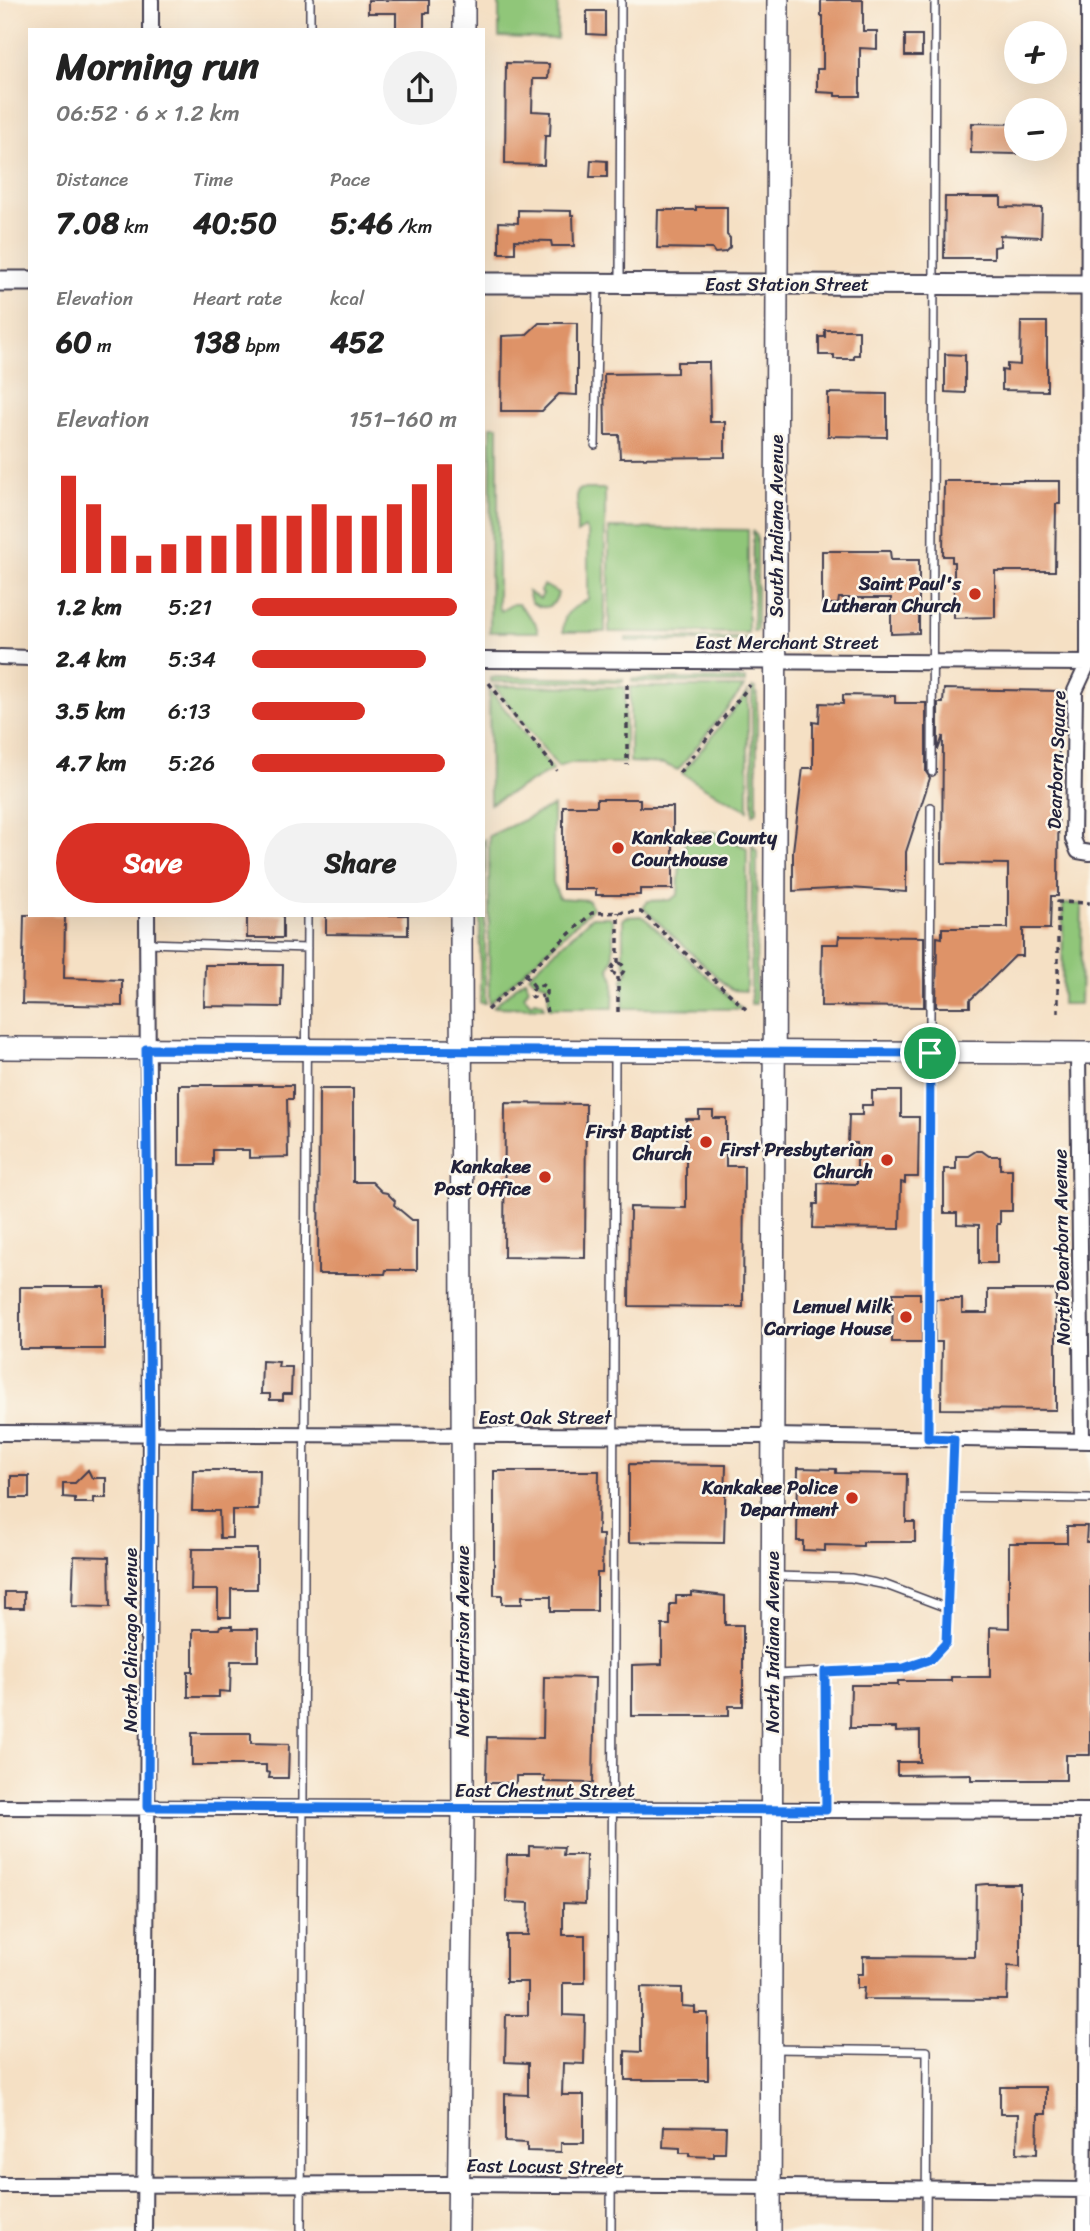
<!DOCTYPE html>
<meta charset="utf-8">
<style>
body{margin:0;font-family:Sriracha,sans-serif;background:#f2f2f2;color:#222;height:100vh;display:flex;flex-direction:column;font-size:26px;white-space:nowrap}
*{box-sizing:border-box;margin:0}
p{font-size:23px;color:#767676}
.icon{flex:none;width:38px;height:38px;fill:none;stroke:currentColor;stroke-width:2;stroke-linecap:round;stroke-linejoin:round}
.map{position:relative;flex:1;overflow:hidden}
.panel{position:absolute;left:28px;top:28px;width:457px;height:889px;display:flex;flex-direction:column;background:#fff;border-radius:0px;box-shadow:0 7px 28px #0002}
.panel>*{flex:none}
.controls{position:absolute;left:1004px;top:21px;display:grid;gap:14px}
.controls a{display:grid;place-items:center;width:63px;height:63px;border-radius:50%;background:#fff;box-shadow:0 7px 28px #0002;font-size:35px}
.pin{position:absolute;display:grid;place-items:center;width:60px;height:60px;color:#fff;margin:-30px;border:4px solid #fff;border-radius:50%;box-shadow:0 2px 7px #0007}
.round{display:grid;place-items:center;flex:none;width:74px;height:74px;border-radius:37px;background:#f2f2f2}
.overview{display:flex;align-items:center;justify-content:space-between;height:119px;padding:0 28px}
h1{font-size:38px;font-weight:700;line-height:52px}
.metrics{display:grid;grid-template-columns:repeat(3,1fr);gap:10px;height:119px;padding:7px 28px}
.metrics div{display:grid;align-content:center}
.metrics b{font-size:30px;font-weight:700}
.metrics small{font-size:19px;font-weight:400}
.metrics p{font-size:19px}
.chart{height:196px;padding:14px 28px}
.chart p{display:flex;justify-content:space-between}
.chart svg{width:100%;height:126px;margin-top:7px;stroke:#d93025;stroke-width:6}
.button{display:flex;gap:14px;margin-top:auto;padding:14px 28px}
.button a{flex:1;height:80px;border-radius:42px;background:#d93025;color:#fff;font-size:28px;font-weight:700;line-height:80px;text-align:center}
.button a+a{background:#f2f2f2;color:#222}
ul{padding:0 28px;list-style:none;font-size:23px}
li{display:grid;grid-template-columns:112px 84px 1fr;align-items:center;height:52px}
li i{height:18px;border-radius:9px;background:#d93025}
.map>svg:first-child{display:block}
.green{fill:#90c679;stroke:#59745a;stroke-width:2}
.building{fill:#de9368}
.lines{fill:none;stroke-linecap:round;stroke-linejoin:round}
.service-casing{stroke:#423e50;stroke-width:10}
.minor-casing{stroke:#423e50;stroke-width:18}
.secondary-casing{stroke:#423e50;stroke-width:23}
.primary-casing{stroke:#423e50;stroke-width:24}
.path{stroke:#423e50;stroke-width:3.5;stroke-dasharray:5 5;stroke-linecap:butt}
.service{stroke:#fff;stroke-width:7}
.minor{stroke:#fff;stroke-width:14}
.secondary{stroke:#fff;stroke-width:19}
.primary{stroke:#fff;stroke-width:21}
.route-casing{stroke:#fff;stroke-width:14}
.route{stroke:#1a73e8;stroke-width:9}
.poi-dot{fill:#c8321e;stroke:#fbf7ec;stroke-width:2.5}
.labels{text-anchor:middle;stroke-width:5;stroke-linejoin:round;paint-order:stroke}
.street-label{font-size:19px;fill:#22223b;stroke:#fbf7ec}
.poi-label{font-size:19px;font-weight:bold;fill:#22223b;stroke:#fbf7ec;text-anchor:end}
</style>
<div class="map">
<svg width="1090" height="2231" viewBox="0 0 1090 2231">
<rect width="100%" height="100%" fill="#fbf7ec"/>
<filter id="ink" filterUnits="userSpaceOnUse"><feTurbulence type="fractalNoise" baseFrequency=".0143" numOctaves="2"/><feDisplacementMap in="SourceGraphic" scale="14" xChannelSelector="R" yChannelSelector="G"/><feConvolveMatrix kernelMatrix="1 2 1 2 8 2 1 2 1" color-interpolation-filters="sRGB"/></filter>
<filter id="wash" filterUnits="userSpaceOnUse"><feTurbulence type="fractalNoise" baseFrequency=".00686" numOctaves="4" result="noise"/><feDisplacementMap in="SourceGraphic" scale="28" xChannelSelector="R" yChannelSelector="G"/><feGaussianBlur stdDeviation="1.57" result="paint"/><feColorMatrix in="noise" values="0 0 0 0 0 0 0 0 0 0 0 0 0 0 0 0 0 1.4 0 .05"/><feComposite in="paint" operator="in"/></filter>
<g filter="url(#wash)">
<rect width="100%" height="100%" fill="#f5e0c4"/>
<path class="green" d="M499,0H558L557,39L499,37Z
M491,426H498V607L501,611L513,604H518L535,622L538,632H490Z
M581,489H605V632H563C563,610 572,610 588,599V532L585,528L577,533V492Z
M609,528L748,530V633L609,632Z
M753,532L757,536V631H753Z
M544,585L558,593C555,608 542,611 531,602L528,592L540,599L543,594L540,591Z
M626,638H745V641H626Z
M496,677L623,679V682H491V678Z
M632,679H745V683L632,682Z
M494,686L625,687V763H570L558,767Z
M630,687H744L678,770L664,764L630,762Z
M752,688H755L757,696V811L753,814Z
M489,689L553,770L490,804Z
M748,692V810L705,788L682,773Z
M553,806V882L559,898L588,900L593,908L489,1004V836Z
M688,832H715L747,848L746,991L731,990L643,908L648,901L670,900L678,895L680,862L685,850V836Z
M485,839V1003H480V915H483V840Z
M752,845L757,851L756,1004H751Z
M1063,904H1082L1080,1004H1062Z
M641,916L645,918L742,1009L623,1008V979L628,971L623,959V920L626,917Z
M592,917H610L613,921V959L609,968L614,979L613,1008H549L548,985L534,980L529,975Z
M525,979L529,988L524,996L531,1004L535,1001L543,1003L544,1008L493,1007Z"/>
<g id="blocks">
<path class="building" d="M368,0H429V13H424V30H396V13H368Z
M821,0H863V31H877V49L860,48V96H835V93L817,92V69H823V16H821Z
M587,11H605V35L587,34Z
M905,35H922V56H905Z
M506,63L549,64L548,79H533L532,111L551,112L550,136H545L544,165L505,164Z
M972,123L1017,124V154L971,153Z
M591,160L607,161V177H590Z
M945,197H1001V207L1042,208L1041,237L1000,235V246L994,247V258H944Z
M696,207H727V235L730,238V247L725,252L715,253L712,249L657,248L658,210H696Z
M518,210L571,211V215H573L574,246H552L551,241L515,240V253H499V222L518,223Z
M1021,322H1047V391L1002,390V370L1007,371V364L1020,365Z
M539,323H577V395L559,394L542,411H501L502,336L526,335Z
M825,330H859V355H854V359H834V355H819V337H825Z
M945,354L965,355V393L945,392Z
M677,362H709L710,422H725V457L620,458L619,435H605L604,374L677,373Z
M828,393L887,394V437L828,436Z
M944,481H1060V504H1056L1055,571H995V617L954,618V562H952V556H943Z
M822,551H890L891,560H919V633L891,634V598H839L838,604H822Z
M944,689L1059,691L1058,896H1051L1050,929H1023V956H1015L995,976L970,1000V1007H936L937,937L942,938V928H1008V864L942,863L943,736L938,750V703H943Z
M843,695L895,696V703H926V772L930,778L906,852V892L850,888L793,891V851L803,768H813V722L819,723L820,703L843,704Z
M597,799H640V807H673V889H640V895H596V889H563V806H597Z
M24,915H65L64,978L122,980V1006L22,1004Z
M247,915H283V938H247Z
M326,915H408V935L326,934Z
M839,936L924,937V1007L821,1006L822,944H838Z
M205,965H283L282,1007L204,1006Z
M179,1085H293V1099H287L288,1157L249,1158V1150H213V1165H179Z
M319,1089H353V1182H372L382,1192L387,1193L395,1201L394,1205L412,1220H417V1270H386L385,1274H318Z
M872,1091H901V1117H919L918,1177H905V1183L901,1182L900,1229L813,1228L814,1204H818V1183L857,1184V1143H848L849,1115H862V1105H872Z
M505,1103L586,1104L585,1258L504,1257Z
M699,1111H713V1118H726V1166H744L743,1307L629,1306L630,1207L686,1208V1119H699Z
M976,1151H982L989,1156H1000V1169H1012V1211H1000V1224H997V1263H979V1225L957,1224V1213H944V1169H956V1156H968Z
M20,1287H105V1349H20Z
M988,1290H1056V1410L941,1409L942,1342H935V1299H962V1313H988Z
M893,1293H920V1299H923L922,1342H892Z
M262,1361L279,1362L278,1367H292L291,1394H283V1400H270V1394H261Z
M629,1464L726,1465L724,1543L629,1542Z
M798,1468L836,1469V1473L907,1474L906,1522H915V1542H863V1546L825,1545V1551L803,1550V1541H797Z
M88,1470L92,1478H106V1498H94V1503H75V1498L63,1497V1483H75Z
M193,1470H259L258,1510H232V1538H220L219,1511H192Z
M494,1471H599L598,1535H603L602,1573H597V1611H551V1596H522V1604H502V1595H494Z
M11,1476H29V1498H11Z
M1067,1526H1087L1086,1542H1090V1755H1066V1780H971V1774L897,1775V1762H920V1731L896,1732V1728H850L851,1685H898V1681H951V1677H990V1627L1009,1628V1543H1067Z
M192,1549H257V1589H231V1617H218V1590H191Z
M74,1556L109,1557L110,1607L72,1606Z
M5,1592H24V1608H5Z
M691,1592L725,1596V1625H743V1706H729V1716H632V1665L662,1664V1625H670V1604H676V1596H691Z
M220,1626H232V1629H258V1661H231L230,1692L219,1691V1697H188V1672H193V1629H219Z
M544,1677L595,1678L593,1783L544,1782V1776H516V1783H486L487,1737L543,1738Z
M192,1733H251V1743L289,1744L288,1778H269L270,1773L266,1772V1765H192Z
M529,1846L564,1847L563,1855H586L585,1904L563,1903V1935H585V1983H563V2015L585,2016L584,2064L563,2063L562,2095H584V2143H561V2152L527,2151V2143L505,2142V2094L528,2095V2063L505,2062L506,2015H528V1982H506V1935H528L529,1903L506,1902L507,1855H529Z
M986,1884H1020V1967L1008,1966L1007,2000L863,1999L864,1988H857V1974H863V1956L975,1957L976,1885Z
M641,1987L682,1988V2006L695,2007V2013H708V2080H625V2051L641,2052Z
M1000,2087H1046V2114H1038L1037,2154L1017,2153L1018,2114H1000Z
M664,2126L726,2127L725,2153H714V2157L689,2156V2153H680V2148L663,2147Z"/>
</g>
</g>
<g filter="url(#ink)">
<use href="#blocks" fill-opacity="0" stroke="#423e50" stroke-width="2"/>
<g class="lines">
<defs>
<path id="service" d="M310,30V0
M620,282L621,0
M595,445L598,284
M932,772L935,0
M147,943L307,948
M928,1439L931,807
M953,1497L954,1439
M775,1576L851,1578L886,1585L947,1608
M825,1672L826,1810
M776,1674L904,1668L931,1659L946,1643L953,1497L1090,1499
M772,2049L927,2051L926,2231
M301,2231L307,915
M611,2231L615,1052"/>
<path id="minor" d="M1089,0L1088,663L1075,691L1073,839L1078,851L1090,853
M151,30V0
M0,657L30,658
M483,660L1090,663
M1078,1053L1082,1441
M0,1433L772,1436L1090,1441
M0,1807L1090,1811
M0,2185L458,2184L1090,2190
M144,2231L150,1434L147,915
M1084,2231L1087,1811"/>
<path id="secondary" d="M0,281H30
M483,283L1090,285"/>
<path id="primary" d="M464,30V0
M0,1048L1090,1053
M458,2231L463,1808L461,915
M770,2231L778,0"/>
</defs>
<use href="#service" class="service-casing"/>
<use href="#minor" class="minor-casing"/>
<use href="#secondary" class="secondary-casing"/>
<use href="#primary" class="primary-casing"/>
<path class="path" d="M489,683L557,771
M627,684V765
M679,773L750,685
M612 969a6 6 0 1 1 12 0a6 6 0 1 1-12 0Z
M618,963V912
M525,975L535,987L542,985L546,988V994L543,996L547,1012
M535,987L532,991L531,996L536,998L543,996
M487,1010L592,913L641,912L749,1012
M618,1012V975
M1058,1013V902L1090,903"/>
<use href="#service" class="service"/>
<use href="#minor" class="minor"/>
<use href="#secondary" class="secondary"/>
<use href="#primary" class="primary"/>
</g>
</g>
<g class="lines" filter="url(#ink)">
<defs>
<path id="route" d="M146,1049L930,1053L928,1438L954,1439L946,1643L931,1659L904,1668L825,1672L826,1810L148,1807L150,1434Z"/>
</defs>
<use href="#route" class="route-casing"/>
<use href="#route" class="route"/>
</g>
<g class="poi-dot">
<circle cx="975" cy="594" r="7"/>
<circle cx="618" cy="848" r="7"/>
<circle cx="706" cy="1142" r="7"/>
<circle cx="887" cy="1160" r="7"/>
<circle cx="545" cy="1177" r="7"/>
<circle cx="906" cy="1317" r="7"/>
<circle cx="852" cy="1498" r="7"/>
</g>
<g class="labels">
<g class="street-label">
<text x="787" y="291">East Station Street</text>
<text transform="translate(776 526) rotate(-90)" y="7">South Indiana Avenue</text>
<text x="787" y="649">East Merchant Street</text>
<text transform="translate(1056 760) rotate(-88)" y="7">Dearborn Square</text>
<text transform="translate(1061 1247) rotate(-91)" y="7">North Dearborn Avenue</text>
<text x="545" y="1424">East Oak Street</text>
<text transform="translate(130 1640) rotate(-90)" y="7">North Chicago Avenue</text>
<text transform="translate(462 1641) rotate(-90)" y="7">North Harrison Avenue</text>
<text transform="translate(772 1642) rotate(-90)" y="7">North Indiana Avenue</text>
<text x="545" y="1797">East Chestnut Street</text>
<text transform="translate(545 2166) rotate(1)" y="7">East Locust Street</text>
</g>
<g class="poi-label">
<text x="961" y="590">Saint Paul's<tspan x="961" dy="22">Lutheran Church</tspan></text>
<text x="632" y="844" text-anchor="start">Kankakee County<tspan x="632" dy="22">Courthouse</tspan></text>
<text x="692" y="1138">First Baptist<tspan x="692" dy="22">Church</tspan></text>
<text x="873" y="1156">First Presbyterian<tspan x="873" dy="22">Church</tspan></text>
<text x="531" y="1173">Kankakee<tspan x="531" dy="22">Post Office</tspan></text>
<text x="892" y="1313">Lemuel Milk<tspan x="892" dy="22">Carriage House</tspan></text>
<text x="838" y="1494">Kankakee Police<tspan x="838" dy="22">Department</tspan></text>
</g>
</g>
</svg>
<div class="controls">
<a>+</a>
<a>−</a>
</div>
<div class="pin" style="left:930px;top:1053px;background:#1e9e55"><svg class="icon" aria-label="arrive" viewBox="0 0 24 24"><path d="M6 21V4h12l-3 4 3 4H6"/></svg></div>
<section class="panel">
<div class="overview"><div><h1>Morning run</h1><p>06:52 · 6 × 1.2 km</p></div><a class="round"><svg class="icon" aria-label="share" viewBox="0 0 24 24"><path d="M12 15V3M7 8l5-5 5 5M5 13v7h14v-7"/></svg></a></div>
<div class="metrics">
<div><p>Distance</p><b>7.08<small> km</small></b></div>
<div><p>Time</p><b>40:50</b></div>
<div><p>Pace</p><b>5:46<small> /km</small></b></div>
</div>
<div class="metrics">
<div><p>Elevation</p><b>60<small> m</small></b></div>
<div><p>Heart rate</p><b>138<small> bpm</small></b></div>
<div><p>kcal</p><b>452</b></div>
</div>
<div class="chart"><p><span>Elevation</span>151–160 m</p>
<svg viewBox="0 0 160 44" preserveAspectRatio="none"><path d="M5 44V10M15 44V20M25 44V31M35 44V38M45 44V34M55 44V31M65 44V31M75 44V27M85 44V24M95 44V24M105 44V20M115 44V24M125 44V24M135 44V20M145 44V13M155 44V6"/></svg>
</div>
<ul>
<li><b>1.2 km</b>5:21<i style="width:100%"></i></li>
<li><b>2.4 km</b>5:34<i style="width:85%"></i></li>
<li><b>3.5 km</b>6:13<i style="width:55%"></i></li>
<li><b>4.7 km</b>5:26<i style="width:94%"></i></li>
</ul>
<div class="button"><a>Save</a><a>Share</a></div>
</section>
</div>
